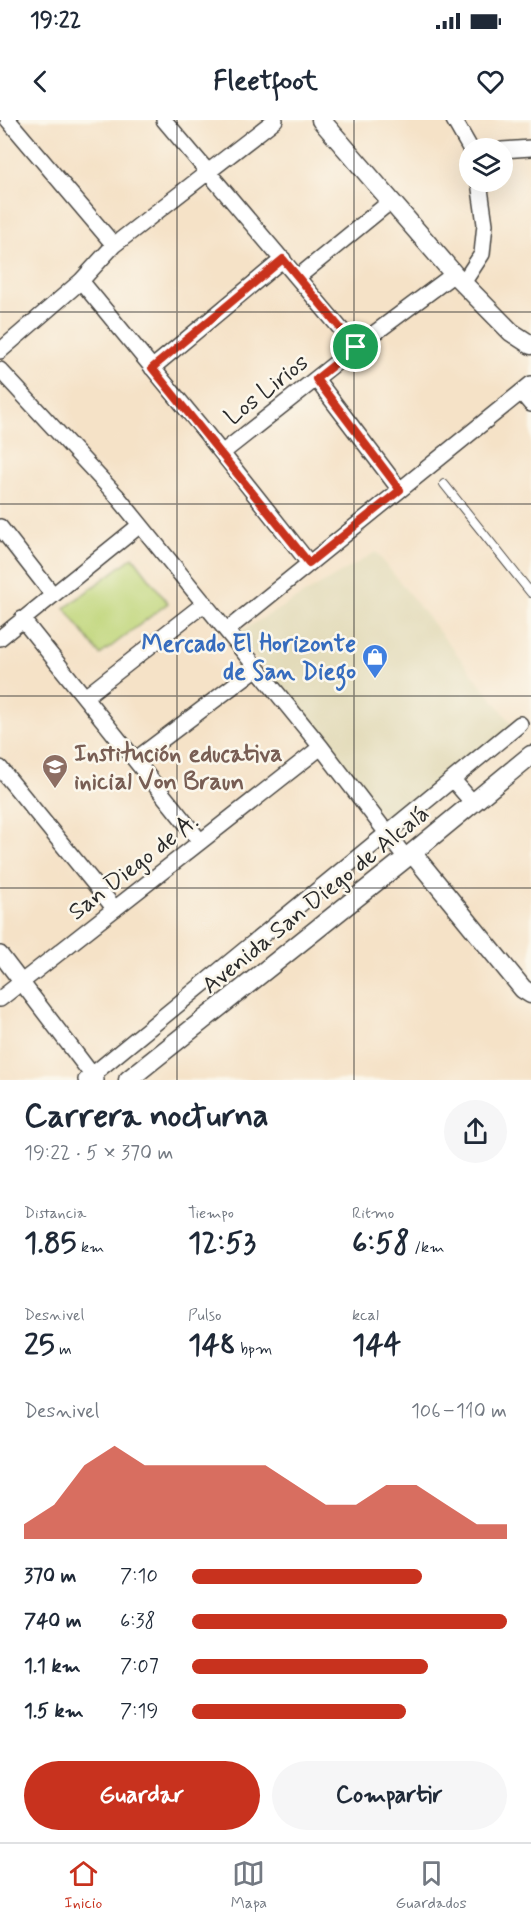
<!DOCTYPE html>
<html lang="es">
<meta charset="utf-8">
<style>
body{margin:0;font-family:Mynerve,sans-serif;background:#f6f6f7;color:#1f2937;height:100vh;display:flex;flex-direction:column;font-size:22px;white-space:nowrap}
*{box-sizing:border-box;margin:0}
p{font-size:20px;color:#747a83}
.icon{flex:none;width:33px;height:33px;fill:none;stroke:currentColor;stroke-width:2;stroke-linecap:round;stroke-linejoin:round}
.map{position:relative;height:960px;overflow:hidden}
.panel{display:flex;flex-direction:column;background:#fff;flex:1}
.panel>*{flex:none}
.buttons{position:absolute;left:459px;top:18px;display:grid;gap:12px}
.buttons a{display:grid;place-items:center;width:54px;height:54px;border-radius:50%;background:#fff;box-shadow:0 6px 24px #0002;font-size:30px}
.pin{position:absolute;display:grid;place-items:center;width:51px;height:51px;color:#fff;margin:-26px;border:3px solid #fff;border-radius:50%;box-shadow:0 2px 6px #0007}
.round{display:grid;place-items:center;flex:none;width:63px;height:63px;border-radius:32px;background:#f6f6f7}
.headline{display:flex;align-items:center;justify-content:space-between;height:102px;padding:0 24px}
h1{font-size:33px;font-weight:800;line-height:45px}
.metrics{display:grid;grid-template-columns:repeat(3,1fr);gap:9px;height:102px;padding:6px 24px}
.metrics div{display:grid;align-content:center}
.metrics b{font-size:30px;font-weight:800}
.metrics small{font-size:16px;font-weight:400}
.metrics p{font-size:16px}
.chart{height:168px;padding:12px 24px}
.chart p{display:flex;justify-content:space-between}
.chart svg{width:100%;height:108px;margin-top:6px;fill:#c8321e;opacity:.7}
.action{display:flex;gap:12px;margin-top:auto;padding:12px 24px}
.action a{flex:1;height:69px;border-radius:36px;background:#c8321e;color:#fff;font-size:24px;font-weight:800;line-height:69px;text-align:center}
.action a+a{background:#f6f6f7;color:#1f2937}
ul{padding:0 24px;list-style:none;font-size:20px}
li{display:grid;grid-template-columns:96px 72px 1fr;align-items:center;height:45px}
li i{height:15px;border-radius:8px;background:#c8321e}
.status{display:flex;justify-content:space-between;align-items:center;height:42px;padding:0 30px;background:#fff;direction:ltr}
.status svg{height:16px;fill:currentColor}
header{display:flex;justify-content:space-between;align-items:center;height:78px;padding:0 24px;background:#fff;font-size:27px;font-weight:800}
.dock{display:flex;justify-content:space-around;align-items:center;height:84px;border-top:2px solid #e0e1e3;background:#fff;font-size:16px;color:#747a83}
.dock a{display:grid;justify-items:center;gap:3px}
.dock .selected{color:#c8321e}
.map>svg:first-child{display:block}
.built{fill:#e3dbba}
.garden{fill:#c0d67a;stroke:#768052;stroke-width:1.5}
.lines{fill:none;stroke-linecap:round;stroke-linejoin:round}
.service-casing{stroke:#494642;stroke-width:10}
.minor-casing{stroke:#494642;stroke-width:18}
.tertiary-casing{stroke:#494642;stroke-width:21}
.service{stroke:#fff;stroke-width:8}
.minor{stroke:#fff;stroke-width:15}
.tertiary{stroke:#fff;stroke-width:18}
.route-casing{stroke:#fff;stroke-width:12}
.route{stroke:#c8321e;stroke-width:8}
.grid{fill:none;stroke:#2b2b2b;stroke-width:1.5;stroke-opacity:0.55}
.labels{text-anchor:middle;stroke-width:5;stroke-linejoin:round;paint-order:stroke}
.street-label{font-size:24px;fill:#2b2b2b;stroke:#fbf7ec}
.shop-label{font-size:24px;font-weight:bold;fill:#366cbe;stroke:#fbf7ec;text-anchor:end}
.education-label{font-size:24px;font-weight:bold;fill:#785e54;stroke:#fbf7ec;text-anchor:start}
</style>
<div class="status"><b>19:22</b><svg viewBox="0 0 49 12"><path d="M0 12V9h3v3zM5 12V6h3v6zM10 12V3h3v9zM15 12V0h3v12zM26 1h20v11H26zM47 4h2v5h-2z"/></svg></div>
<header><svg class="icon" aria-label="back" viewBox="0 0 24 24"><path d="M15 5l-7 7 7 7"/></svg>Fleetfoot<svg class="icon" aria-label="heart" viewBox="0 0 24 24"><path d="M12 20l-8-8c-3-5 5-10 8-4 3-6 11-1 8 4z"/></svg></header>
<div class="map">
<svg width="531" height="960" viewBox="0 0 531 960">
<rect width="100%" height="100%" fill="#fbf7ec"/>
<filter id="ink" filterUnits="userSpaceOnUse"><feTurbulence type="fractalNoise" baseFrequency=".0167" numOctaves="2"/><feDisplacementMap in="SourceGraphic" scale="12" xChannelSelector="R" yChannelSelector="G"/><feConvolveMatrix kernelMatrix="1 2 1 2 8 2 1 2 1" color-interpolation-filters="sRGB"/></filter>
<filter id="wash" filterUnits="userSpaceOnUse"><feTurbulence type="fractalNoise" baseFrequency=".008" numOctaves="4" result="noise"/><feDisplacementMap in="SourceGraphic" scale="24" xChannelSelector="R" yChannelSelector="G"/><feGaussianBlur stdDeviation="1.35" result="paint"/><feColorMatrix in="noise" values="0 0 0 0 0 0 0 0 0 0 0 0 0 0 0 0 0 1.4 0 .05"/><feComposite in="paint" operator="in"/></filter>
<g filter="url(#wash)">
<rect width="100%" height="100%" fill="#f5e2c7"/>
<path class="built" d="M376,432L513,605L389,704L236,514Z"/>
<path class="garden" d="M133,437L168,483L100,535L65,488Z"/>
</g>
<g filter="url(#ink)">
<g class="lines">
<defs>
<path id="service" d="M444,364L531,473"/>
<path id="minor" d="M8,0L114,125
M164,0L356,227
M454,0L470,28
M502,30L531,28
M298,157L391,81
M81,161L202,308L309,443
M463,163L482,134L485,104L479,62
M0,231L81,161L114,125L275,0
M152,248L283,139
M0,250L116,375L321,627L406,738
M316,259L400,370
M521,272L531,284
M222,333L356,227L454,154
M0,407L53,475
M22,499L200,721
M227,510L531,264
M0,518L140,405
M85,577L205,483
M135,640L257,548
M0,648L115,789
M453,660L473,683
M0,834L96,960
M0,879L321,627
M86,960L520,604"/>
<path id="tertiary" d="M321,0L454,154L511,212L531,225
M412,733L523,869L531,874
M128,960L406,738L531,635"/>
</defs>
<use href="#service" class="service-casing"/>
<use href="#minor" class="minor-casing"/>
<use href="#tertiary" class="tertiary-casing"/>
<use href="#service" class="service"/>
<use href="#minor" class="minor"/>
<use href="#tertiary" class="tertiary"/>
</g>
</g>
<g class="lines" filter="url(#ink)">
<defs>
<path id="route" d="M283,139L356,227L316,259L400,370L309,443L152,248Z"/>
</defs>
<use href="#route" class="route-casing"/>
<use href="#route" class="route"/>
</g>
<path class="grid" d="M177,0V960M354,0V960M0,192H531M0,384H531M0,576H531M0,768H531"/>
<defs>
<symbol id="shop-pin" viewBox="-11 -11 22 30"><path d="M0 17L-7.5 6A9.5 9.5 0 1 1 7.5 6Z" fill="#3f7fe0" stroke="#fbf7ec"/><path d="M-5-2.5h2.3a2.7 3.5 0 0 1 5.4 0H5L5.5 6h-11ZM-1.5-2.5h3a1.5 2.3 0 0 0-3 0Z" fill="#fff"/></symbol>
<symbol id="school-pin" viewBox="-11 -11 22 30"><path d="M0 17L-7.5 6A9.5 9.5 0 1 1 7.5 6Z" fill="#8d6e63" stroke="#fbf7ec"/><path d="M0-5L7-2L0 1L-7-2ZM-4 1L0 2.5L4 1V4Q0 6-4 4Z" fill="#fff"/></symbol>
</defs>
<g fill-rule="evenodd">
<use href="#shop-pin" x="360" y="522" width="30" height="40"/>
<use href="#school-pin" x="40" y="632" width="30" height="40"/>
</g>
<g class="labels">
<g class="street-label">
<text transform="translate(266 269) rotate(-38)" y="8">Los Lirios</text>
<text transform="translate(133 746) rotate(-38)" y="8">San Diego de A.</text>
<text transform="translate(315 779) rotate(-39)" y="8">Avenida San Diego de Alcalá</text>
</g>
<g class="shop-label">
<text x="356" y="531">Mercado El Horizonte<tspan x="356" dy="28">de San Diego</tspan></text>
</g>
<g class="education-label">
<text x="74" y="641">Institución educativa<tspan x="74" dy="28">inicial Von Braun</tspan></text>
</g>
</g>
</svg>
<div class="buttons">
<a><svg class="icon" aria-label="layers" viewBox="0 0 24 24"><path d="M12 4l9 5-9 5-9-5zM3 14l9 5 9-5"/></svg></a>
</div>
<div class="pin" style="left:356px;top:227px;background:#1e9e55"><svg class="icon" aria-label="arrive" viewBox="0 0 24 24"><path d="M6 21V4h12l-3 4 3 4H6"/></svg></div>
</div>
<section class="panel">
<div class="headline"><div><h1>Carrera nocturna</h1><p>19:22 · 5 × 370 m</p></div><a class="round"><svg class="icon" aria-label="share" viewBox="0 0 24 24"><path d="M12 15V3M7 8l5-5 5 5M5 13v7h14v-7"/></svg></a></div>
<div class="metrics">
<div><p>Distancia</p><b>1.85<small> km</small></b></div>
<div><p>Tiempo</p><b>12:53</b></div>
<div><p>Ritmo</p><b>6:58<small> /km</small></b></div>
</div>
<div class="metrics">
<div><p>Desnivel</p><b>25<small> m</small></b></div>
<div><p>Pulso</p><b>148<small> bpm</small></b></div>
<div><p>kcal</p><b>144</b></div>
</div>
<div class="chart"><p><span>Desnivel</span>106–110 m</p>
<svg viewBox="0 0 160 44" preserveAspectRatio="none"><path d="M0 44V38L10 30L20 14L30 6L40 14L50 14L60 14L70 14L80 14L90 22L100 30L110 30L120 22L130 22L140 30L150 38L160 38V44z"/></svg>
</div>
<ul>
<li><b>370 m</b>7:10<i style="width:73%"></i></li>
<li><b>740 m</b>6:38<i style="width:100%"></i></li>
<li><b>1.1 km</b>7:07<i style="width:75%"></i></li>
<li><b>1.5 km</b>7:19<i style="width:68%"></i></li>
</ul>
<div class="action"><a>Guardar</a><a>Compartir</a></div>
</section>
<nav class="dock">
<a class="selected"><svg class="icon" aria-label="home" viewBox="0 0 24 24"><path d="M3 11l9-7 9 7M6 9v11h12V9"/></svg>Inicio</a>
<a><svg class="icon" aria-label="map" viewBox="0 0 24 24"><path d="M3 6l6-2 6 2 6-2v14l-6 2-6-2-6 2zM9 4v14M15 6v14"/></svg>Mapa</a>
<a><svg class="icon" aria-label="saved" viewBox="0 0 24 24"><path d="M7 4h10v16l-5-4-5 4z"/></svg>Guardados</a>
</nav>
